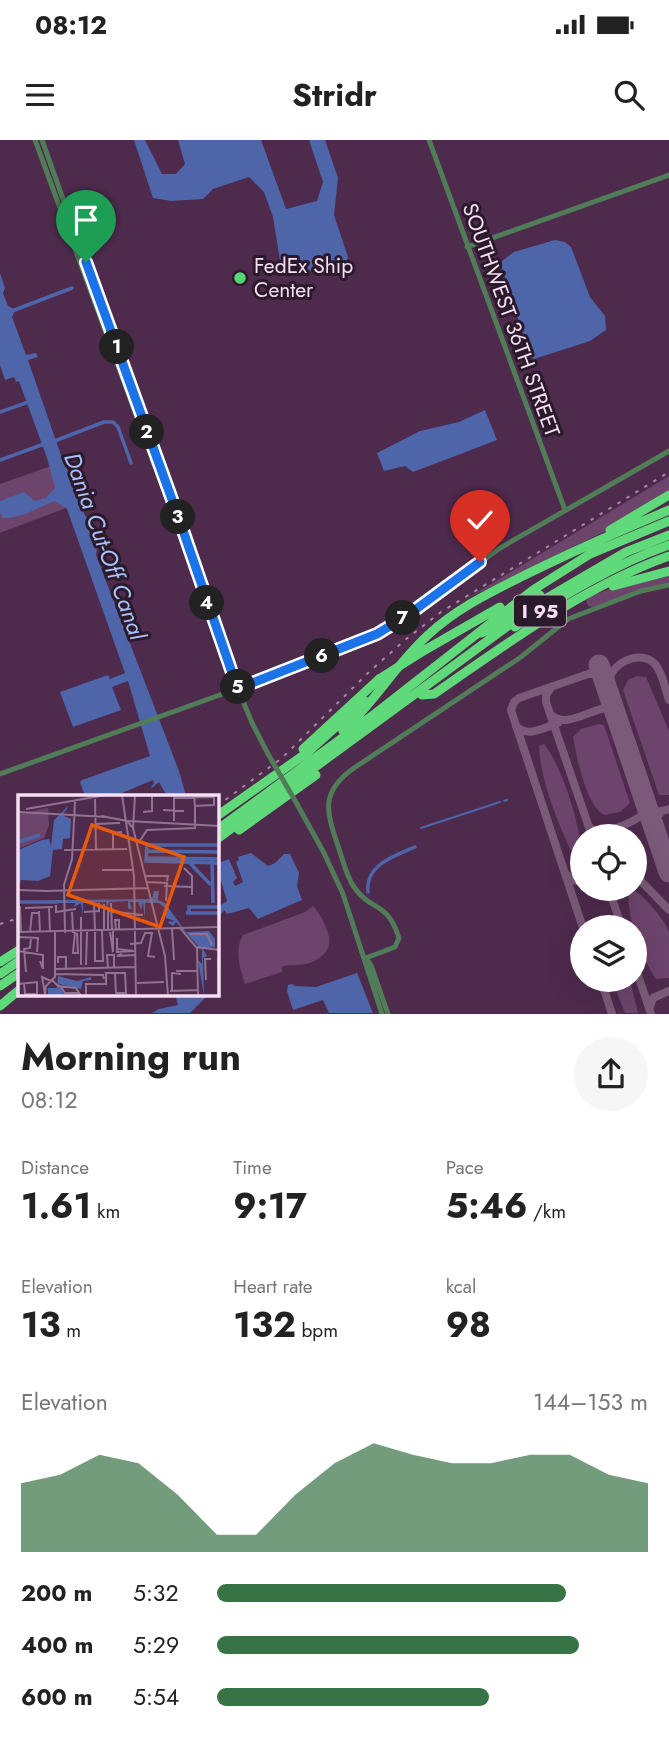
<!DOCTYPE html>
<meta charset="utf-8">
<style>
body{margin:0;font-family:Jost,sans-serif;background:#f6f6f6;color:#222;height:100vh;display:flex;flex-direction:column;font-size:26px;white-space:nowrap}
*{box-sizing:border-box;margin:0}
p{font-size:23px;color:#767676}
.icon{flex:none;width:38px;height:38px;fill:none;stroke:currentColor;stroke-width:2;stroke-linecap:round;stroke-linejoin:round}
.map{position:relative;height:874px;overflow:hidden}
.sheet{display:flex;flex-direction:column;background:#fff;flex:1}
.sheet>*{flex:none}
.tools{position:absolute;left:570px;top:684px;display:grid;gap:14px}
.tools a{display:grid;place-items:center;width:77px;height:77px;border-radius:50%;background:#fff;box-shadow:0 7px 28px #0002;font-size:35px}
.pin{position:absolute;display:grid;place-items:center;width:60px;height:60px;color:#fff;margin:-72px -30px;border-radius:50% 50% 50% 0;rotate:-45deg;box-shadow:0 0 7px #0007}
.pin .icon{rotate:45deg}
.km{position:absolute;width:35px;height:35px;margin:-18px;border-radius:50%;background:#222;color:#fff;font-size:19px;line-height:35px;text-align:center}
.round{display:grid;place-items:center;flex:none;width:74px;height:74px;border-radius:37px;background:#f6f6f6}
.headline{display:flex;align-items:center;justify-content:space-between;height:119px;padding:0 21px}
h1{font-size:38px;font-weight:700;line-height:52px}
.metrics{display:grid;grid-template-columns:repeat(3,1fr);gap:10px;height:119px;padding:7px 21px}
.metrics div{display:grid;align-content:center}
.metrics b{font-size:35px;font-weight:700}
.metrics small{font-size:19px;font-weight:400}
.metrics p{font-size:19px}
.chart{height:196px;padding:14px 21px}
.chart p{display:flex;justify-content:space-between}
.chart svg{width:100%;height:126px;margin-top:7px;fill:#387346;opacity:.7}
ul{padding:0 21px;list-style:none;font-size:23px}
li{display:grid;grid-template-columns:112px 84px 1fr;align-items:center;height:52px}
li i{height:18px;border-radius:9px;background:#387346}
.status{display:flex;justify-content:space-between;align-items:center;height:49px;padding:0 35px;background:#fff;direction:ltr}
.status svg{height:19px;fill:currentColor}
header{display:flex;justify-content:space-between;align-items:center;height:91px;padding:0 21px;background:#fff;font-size:32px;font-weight:700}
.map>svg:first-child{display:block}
.green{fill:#6d446c}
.water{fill:#4e65aa}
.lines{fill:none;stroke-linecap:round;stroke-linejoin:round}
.stream{stroke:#4e65aa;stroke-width:2}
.canal{stroke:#4e65aa;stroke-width:3.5}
.taxiway{stroke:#7a5a78;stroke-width:8}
.runway{stroke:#7a5a78;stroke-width:21}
.minor{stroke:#507d57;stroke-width:5}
.highway{stroke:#5fd979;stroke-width:9}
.rail{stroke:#a689a4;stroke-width:2;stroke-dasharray:3.5 7;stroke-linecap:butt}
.minor-bridge{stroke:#507d57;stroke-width:5}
.highway-bridge{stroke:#5fd979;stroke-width:9}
.route-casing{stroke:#fff;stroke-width:14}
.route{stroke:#1a73e8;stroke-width:9}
.poi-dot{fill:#54d672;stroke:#2a1a2a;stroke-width:2.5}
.labels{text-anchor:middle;stroke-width:6;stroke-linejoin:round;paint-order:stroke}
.shield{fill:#2a1a2a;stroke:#b9a4b7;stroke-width:2}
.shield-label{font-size:19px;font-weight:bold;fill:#f6dff4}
.poi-label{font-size:21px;fill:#f6dff4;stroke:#2a1a2a;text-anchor:start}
.street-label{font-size:21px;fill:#f6dff4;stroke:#2a1a2a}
.water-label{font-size:23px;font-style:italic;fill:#aac0fa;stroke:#2a1a2a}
.inset-river{fill:none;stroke:#4e65aa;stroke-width:3.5}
.inset-road{fill:none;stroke:#917290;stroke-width:2}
.view{fill:#e8590c;fill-opacity:0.15;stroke:#e8590c;stroke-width:3.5}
.inset-edge{fill:none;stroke:#f6dff4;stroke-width:3.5}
</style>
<div class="status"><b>08:12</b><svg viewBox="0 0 49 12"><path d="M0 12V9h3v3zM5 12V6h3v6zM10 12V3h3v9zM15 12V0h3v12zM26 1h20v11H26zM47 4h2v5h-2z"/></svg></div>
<header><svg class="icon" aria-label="menu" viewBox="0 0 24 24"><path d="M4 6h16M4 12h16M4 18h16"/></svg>Stridr<svg class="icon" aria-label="search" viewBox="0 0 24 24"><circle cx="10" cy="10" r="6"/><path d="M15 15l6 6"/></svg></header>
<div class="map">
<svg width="669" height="874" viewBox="0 0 669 874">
<rect width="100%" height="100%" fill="#4e2a4d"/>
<path class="green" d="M51,326L66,368L0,393V344Z
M669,336V354L624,382L468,458Z
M669,433V443L639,450L593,467L588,466L586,461L589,457L619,445Z
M637,536L646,537L669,591V655H659L623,550L628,540Z
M599,584L604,585L630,663L620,672L605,675C587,669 576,615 573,597L581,589Z
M544,604C565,631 583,694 583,728L578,726C561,689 541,647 539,606Z
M631,749C642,752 665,780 669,792C669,804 669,825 669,838L656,839C639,814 629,782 628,753Z
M313,766C321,774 326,786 329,797C332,814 314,824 299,825C292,826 289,824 282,827V832L245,844C240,828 234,810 243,795L305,772Z
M612,840H630L638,873H625Z"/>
<path class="water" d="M134,0H145L162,34H176L185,24L178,0H261L286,69L317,61L323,42L309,0H325L338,38L334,75L348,117L346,122L294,134L281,127L273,77L264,52L249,37L213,49L203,59L171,61L153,58Z
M555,100L565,102L571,107L590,157L605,176L606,190L590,201L534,219L530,217L502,128V121L514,112Z
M0,133L5,148L3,153L8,166L12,168L14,173L12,177L26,215L36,213L38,217L28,220L63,321L77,350L85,376L89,379H93L94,382C87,389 89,393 93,402L98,403L96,415L179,631L186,656H167L159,642L152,648L151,647L154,643L153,640L115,656H85L80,642L82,640L150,616L128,541L112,547L121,570L73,587L60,552L108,535L110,539L125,533L67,369L55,361C38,367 21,379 3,378L0,373V361L24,352L35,361L46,358L55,348L47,318L19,241L16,242L14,237L5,240L0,225Z
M485,270L497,300L413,332L405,326L384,331L377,313L420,291L459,282Z
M251,713L268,726L275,723L284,714H290L299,733L297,746L302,760L258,779L249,768L227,774L224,770L220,776L217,816V757L221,765L227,761L217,728L218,723L229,719L237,738L233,742L235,746L243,742L236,722L239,720L238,717Z
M357,833L373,873H329L323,860L293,870L287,851L288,845L292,844L295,846L316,847Z
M175,854H209L190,873H152L159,869L178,865Z"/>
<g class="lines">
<path class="stream" d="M504,661L507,660
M421,688L500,662"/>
<path class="canal" d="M12,171L72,148
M0,272L31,261
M52,302L104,282H113L118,287L131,323
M0,320L44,304
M368,752C365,725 394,716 415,707"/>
<path class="taxiway" d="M608,547C606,526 639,507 655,524C663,533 665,549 669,560
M551,548L546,555V562L592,696
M550,574C564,589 588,571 605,568L611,570L617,578
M516,586C528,598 543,588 558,583
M646,661C651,672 658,673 669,669
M588,685C592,689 592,691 598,691C609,693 641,680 646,670L644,658
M655,689V679L662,671
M566,734L573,740L583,742
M635,735L669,770
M609,749L622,788
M583,788L511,570L514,562L519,558L591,533L602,537L609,553
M635,826L651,874
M601,840L612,874
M650,867L653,858L669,851"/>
<path class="runway" d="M599,525L669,732"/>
<path class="minor" d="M35,0L199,446
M42,0L237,547L253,585L268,614
M429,0L565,370
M467,107L669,35
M0,634L242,547L377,494L408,475L500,408L669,311
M297,664L324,713L343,754L382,874
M366,818L395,807L399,798C387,760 371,772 354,747C347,737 344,724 340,712C328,675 317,654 354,628L521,517L568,479L641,451L669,445
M366,818L371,825L388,874"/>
<path class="highway" d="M610,390L669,355
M613,446L669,431
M515,487C564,455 615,424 669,405
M481,493L491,489L540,455
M425,510L500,467
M422,555L434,554C508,503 583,447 669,416
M343,591C375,562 396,524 428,495C456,469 489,453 523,436C571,412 619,391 669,370
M303,609L379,539
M217,676L308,612L365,561
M217,690L372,576L533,450L590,414L669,381
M239,690L316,635
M217,699L542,461L626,412L669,395
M0,822L19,810
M0,834L19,821
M0,846L19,833
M0,866L19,850"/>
<path class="rail" d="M217,666L282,618L370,531L405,500L441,472L669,332
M0,784L19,778"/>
<path class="minor-bridge" d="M268,614L297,664"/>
<path class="highway-bridge" d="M379,539L425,510"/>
</g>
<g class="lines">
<defs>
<path id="route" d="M86,122L178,376L237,547H242L377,494L408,475L480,422"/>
</defs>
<use href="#route" class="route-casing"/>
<use href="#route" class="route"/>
</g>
<circle class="poi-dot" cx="240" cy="138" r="7"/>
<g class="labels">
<rect class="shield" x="514" y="455.5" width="52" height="31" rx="5"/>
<g class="shield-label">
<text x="540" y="478">I 95</text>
</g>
<g class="poi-label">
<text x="254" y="133">FedEx Ship<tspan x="254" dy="24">Center</tspan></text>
</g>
<g class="street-label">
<text transform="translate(511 180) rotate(70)" y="7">SOUTHWEST 36TH STREET</text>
</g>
<g class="water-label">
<text transform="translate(105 406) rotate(70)" y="8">Dania Cut-Off Canal</text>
</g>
</g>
<g transform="translate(18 655)">
<rect width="201" height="201" fill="#4e2a4d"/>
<path d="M30,13L31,30L26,43L0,54V19Z" fill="#6d446c"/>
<path d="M50,11L49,14L44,20L53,24L52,43L45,44L44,54L35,55L32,81L20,86L3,85L0,94V55L24,45L31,44L33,51L36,25ZM136,96H141L140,105L147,108L168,137L191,136L197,144V152L185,154L189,161L185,163L186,201L180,165L184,169V155L158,127L155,131L149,127L157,126L148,123L147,113L141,108H127V125L125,107L123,115L120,107H112L114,114H110V106L91,107L89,114L88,107L65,108V121L63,108L56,112L57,108H37V136V105L134,104ZM40,181L59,186L73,182V185L65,186L63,194L41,189L47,201H30V193H39Z" fill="#4e65aa"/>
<path class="inset-river" d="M0,47L22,40M202,50H129L128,66L202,68M127,56L202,57M129,63L202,64M168,64L193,90M194,64L195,108M0,107H40M168,118H202M171,118V112H202"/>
<path class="inset-road" d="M104,0L116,81L118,201M156,0V26M176,0L177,11L196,10V2M156,3L196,2M77,4L78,55M8,14L88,0M145,15L166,16M0,17L89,22M125,17L134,16V0M83,21L109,26L115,33L147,161L150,201M110,26L202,31M78,29L102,28M115,34L117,0M121,47L129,35L177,33V11H186M46,55L109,54M95,55V38L104,37M166,73L174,81V100M84,75H115M128,81H150L149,86M129,87L149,88L148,106M146,91L174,92M0,95L29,96M28,96L130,93M93,108L94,136M76,109L77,136M38,110V117L58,114M2,111L3,137M7,113L35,112M31,113L32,137M21,116L22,137M54,117L55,138M66,117L81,116V108M97,125H101V134L98,135ZM154,133L156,165M162,133L178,152L202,155M86,136V109M90,136V116L125,120M0,137L202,132M12,137L14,118H21M57,137L55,158H60L59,138M77,137V166H85L84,136M92,137L95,157V136M0,138V156L25,160V174L22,166M47,138L46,90L54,64L57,7M172,139H189L194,150M1,142L20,143L19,157M99,143V157L116,156L99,154M112,149L123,148L127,138H134L130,161L137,162M179,153L180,201M104,159L99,161L117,160M200,164L201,185M40,168V162H48V174M63,170V122M68,170L69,137M90,173L89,160H96V173M37,174L118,172M158,176H180M8,177L6,154L12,153L13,143M97,178L98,199M37,179L85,180L86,184M34,185L40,191L58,193L63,201M188,185L187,164H193M119,188L146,187M0,189L10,188L19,187V199H7L6,188M43,192L47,198H62M152,196L180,195M154,196V178L163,179M27,199L24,182L33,186M27,201L28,191L37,182V137M68,201V189H88V178H107L108,198H99"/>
<path class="view" d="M74,30L166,62L142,132L50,100Z"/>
<rect width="201" height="201" class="inset-edge"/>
</g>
</svg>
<div class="tools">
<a><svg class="icon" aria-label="locate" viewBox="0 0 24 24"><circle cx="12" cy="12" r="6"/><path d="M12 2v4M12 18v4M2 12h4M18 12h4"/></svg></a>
<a><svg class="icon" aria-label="layers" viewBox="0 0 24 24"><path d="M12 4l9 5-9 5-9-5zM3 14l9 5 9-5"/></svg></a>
</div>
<div class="pin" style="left:86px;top:122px;background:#1e9e55"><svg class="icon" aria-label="arrive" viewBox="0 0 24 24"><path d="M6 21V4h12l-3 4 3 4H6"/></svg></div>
<div class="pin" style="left:480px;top:422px;background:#d93025"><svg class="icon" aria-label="check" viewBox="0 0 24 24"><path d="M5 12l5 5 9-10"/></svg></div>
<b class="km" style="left:117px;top:207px">1</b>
<b class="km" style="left:147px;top:292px">2</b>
<b class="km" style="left:178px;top:377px">3</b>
<b class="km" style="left:207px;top:463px">4</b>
<b class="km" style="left:238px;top:547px">5</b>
<b class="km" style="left:322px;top:516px">6</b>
<b class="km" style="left:403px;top:478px">7</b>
</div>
<section class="sheet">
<div class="headline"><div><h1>Morning run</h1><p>08:12</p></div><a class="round"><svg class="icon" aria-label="share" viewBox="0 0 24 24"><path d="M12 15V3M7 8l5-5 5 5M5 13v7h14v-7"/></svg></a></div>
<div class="metrics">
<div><p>Distance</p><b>1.61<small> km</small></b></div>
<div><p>Time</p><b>9:17</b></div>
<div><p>Pace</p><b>5:46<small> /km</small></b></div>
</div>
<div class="metrics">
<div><p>Elevation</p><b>13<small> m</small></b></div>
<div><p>Heart rate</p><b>132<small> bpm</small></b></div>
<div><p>kcal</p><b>98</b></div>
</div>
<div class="chart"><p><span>Elevation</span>144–153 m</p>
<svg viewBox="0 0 160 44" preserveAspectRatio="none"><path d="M0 44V20L10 17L20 10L30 13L40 24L50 38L60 38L70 24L80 13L90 6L100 10L110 13L120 13L130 10L140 10L150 17L160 20V44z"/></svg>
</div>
<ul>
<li><b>200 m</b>5:32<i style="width:81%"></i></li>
<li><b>400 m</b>5:29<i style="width:84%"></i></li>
<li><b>600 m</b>5:54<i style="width:63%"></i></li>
</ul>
</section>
